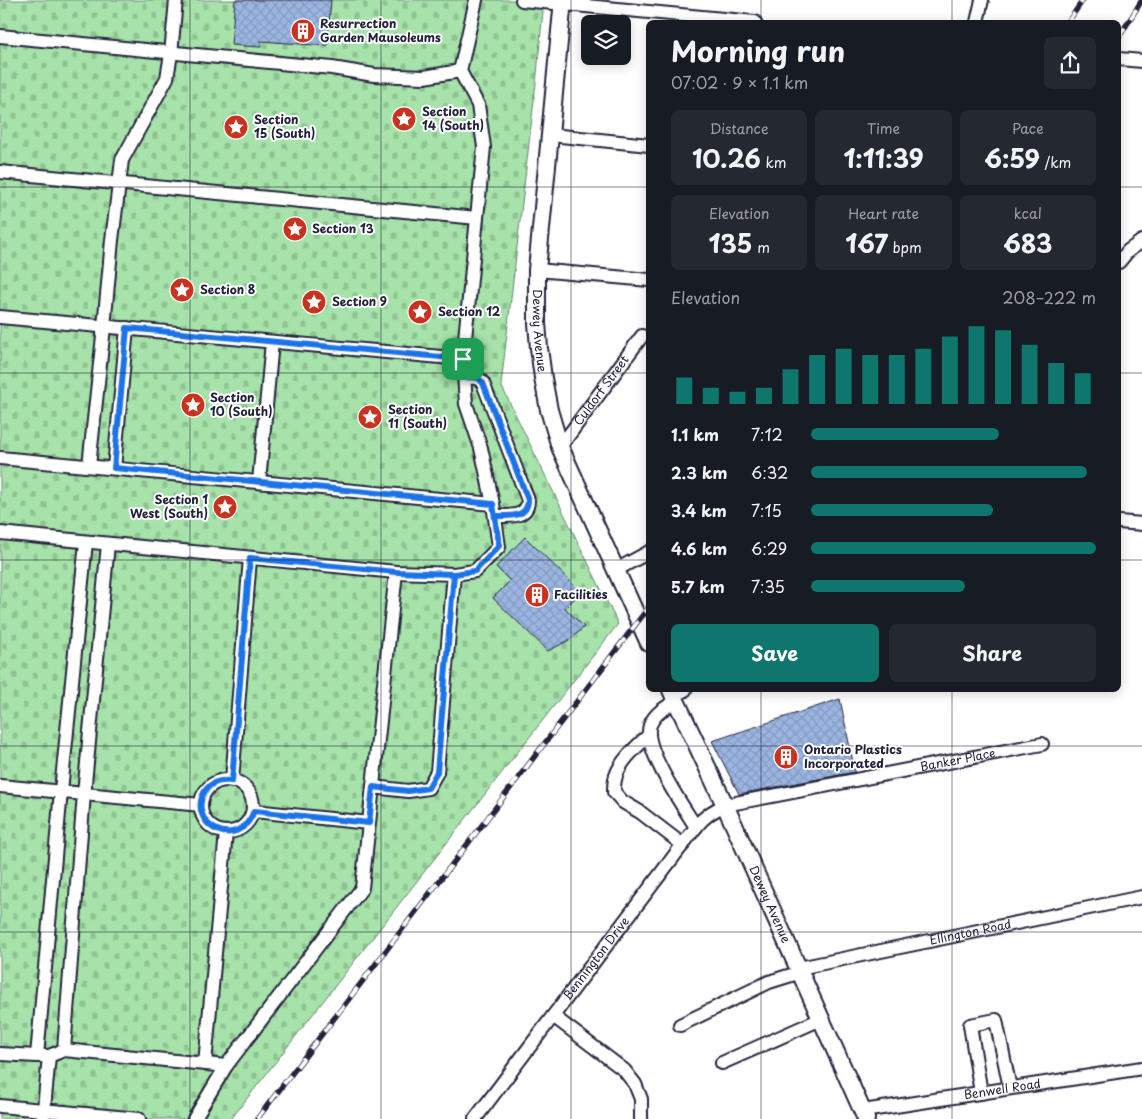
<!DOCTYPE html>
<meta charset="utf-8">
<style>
body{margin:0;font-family:"Playpen Sans",sans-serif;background:#242831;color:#f1f3f6;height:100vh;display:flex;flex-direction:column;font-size:19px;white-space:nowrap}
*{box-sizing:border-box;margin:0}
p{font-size:16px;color:#9ea1a6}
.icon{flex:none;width:28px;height:28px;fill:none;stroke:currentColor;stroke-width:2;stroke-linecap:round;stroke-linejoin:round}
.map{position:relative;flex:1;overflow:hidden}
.drawer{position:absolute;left:646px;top:20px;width:475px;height:672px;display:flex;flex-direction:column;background:#171b24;border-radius:8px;box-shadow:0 2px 12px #0003}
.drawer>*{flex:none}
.tools{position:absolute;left:581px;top:15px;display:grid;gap:10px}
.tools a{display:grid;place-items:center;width:50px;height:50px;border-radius:8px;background:#171b24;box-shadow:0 2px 12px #0003;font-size:25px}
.pin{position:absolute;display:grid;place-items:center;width:42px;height:42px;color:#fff;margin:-21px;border-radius:10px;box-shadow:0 2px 8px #0006}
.round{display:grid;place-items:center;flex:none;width:52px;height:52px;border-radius:8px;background:#242831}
.overview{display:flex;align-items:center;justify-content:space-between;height:85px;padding:0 25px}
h1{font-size:28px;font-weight:700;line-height:38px}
.metrics{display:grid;grid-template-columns:repeat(3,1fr);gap:8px;height:85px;padding:5px 25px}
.metrics div{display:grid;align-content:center;border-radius:8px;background:#242831;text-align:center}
.metrics b{font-size:25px;font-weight:700}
.metrics small{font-size:14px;font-weight:400}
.metrics p{font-size:14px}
.chart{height:140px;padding:10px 25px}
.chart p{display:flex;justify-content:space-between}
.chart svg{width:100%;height:90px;margin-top:5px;stroke:#0f766e;stroke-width:6}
.primary-button{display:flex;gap:10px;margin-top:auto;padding:10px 25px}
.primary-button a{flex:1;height:58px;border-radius:8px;background:#0f766e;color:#fff;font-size:20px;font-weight:700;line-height:58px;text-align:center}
.primary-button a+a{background:#242831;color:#f1f3f6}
ul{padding:0 25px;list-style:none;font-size:16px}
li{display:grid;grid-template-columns:80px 60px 1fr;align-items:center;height:38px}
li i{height:12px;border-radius:6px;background:#0f766e}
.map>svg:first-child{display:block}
.cemetery{fill:url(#cemetery-stones);stroke:#648272}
.building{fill:url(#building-cross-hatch);stroke:#22223b}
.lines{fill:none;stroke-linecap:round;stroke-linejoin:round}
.minor-casing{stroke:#22223b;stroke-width:16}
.major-casing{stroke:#22223b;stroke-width:20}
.minor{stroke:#fff;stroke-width:12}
.major{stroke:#fff;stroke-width:16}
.rail-casing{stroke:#22223b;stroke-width:5.5}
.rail{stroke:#fff;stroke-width:4;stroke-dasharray:11;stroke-linecap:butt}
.route-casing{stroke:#fff;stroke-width:10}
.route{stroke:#1a73e8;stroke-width:6}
.grid{fill:none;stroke:#22223b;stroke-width:1;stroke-opacity:0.55}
.labels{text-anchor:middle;stroke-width:4;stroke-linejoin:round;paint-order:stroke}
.poi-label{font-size:12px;font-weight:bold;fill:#22223b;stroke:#fff;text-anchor:start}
.street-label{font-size:12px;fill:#22223b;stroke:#fff}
</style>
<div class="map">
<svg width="1142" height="1119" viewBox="0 0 1142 1119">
<defs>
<pattern id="cemetery-stones" width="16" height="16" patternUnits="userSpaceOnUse" patternTransform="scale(1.25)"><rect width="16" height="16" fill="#a6e2a9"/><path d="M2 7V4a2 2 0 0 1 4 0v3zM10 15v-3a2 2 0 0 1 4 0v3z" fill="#8fc292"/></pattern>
<pattern id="building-cross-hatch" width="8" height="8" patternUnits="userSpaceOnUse" patternTransform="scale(1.25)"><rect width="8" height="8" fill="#9bb5e1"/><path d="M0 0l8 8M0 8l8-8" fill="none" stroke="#859bc2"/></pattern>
</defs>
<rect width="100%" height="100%" fill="#fff"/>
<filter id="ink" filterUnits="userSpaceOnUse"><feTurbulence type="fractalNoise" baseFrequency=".02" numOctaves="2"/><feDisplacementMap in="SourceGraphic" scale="10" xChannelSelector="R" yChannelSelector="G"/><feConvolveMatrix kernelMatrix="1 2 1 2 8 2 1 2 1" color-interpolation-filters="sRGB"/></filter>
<g filter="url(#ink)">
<path class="cemetery" d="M0,0H544L537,74L501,385L618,624L231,1119H0Z"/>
<path class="building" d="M235,0H331L327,46L261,41V47L231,45Z
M525,537L581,592L565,608L584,627L571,639L548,651L493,598L510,581L496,567Z
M840,699L855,772L739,794L712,741Z"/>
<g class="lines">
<defs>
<g id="minor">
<path d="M522,0L755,22"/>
<path d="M977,22L982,0"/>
<path d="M0,36L332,68L374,75L424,77L460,71"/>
<path d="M1119,59L1142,61"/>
<path d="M551,135L649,145"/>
<path d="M0,172L477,218"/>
<path d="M1119,262L1128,251L1142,241"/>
<path d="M537,270L649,280"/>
<path d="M0,317L463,359"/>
<path d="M464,377L478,378L483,383L528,500C528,518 509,516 495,516"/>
<path id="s1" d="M560,447L642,336"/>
<path d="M0,458L493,504"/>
<path d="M89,466L104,327L112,240L122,160L167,78L171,54L176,0"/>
<path d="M114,468L127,328"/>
<path d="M259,482L272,342"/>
<path d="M1119,522L1142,524"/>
<path d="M0,533L396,572L454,574L475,571L499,547L493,504L481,448L466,404L463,359L484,147L478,105L460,71L476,0"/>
<path d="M616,570L649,552"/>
<path d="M673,696L685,690"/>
<path d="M676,701C666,707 655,713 650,725C642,747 683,807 696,827"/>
<path d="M649,735C637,746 617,764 615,780C614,784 614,788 614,792L623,802L640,812L683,845"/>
<circle cx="227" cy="806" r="26"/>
<path d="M232,781L250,558"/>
<path d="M0,786L201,805"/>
<path d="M373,787L408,791L428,788L437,772L454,574"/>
<path d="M254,811L369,823"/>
<path id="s2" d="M799,968L1142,897"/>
<path d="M553,1016L624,1070L635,1084L641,1099V1119"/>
<path d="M680,1025L769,982L801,972"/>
<path d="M64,1050L84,794L108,544"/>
<path d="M0,1054L37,1056H49L64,1050L226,1066"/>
<path d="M37,1056L61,791L86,542"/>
<path d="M722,1063L821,1019"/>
<path d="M205,1064L226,832"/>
<path d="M981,1093L970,1025L996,1020L1010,1088"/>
<path d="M0,1106L139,1119"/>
<path id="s3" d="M863,1111L1142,1068"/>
<path d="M43,1119L49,1056"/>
<path d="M194,1119L226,1066L362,888L396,572"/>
<path id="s4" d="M475,1119L696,827C704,816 713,811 725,805L1042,744"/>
</g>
<g id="major">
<path id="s5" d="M563,0L537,270V323L539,348L543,378L549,410L560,447L649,643"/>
<path id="s6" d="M671,690L725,805L866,1119"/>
</g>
</defs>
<use href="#minor" class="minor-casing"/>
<use href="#major" class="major-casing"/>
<use href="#minor" class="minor"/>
<use href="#major" class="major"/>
<defs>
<path id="rail" d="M1068,22L1083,0
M1119,37L1142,0
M257,1119L649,607"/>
</defs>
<use href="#rail" class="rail-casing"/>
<use href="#rail" class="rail"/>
</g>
</g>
<g class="lines" filter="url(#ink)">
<defs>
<path id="route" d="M463,359L127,328L114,468L493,504L499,546L475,571L454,574L396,572L250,558L232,781C221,780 212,781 205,791C185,824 238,854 254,811L369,823L373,787L408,791L428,788L437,772L454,574L475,571L499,546L495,516C509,516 528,518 528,500L483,383L478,378L464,377L463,359"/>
</defs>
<use href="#route" class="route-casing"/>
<use href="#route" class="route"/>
</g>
<path class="grid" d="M190,0V1119M381,0V1119M571,0V1119M761,0V22M952,0V22M0,187H649M1119,187H1142M0,373H649M1119,373H1142M0,560H649M1119,560H1142M761,690V1119M952,690V1119M0,746H1142M0,932H1142"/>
<defs>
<symbol id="building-disc" viewBox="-11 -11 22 22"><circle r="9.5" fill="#c8321e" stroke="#fff"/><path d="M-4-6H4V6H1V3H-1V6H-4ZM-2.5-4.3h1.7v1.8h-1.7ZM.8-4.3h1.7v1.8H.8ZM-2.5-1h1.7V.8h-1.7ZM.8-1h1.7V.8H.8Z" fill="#fff"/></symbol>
<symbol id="sight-disc" viewBox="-11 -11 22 22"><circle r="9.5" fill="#c8321e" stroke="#fff"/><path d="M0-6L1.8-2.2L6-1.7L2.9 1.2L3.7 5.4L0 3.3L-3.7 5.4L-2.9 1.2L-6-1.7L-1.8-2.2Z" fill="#fff"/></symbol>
</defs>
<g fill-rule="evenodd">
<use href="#building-disc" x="289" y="17" width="28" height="28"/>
<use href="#sight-disc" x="390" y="105" width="28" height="28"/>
<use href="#sight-disc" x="222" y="113" width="28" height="28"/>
<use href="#sight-disc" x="281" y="215" width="28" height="28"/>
<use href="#sight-disc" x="168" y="276" width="28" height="28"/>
<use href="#sight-disc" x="300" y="288" width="28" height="28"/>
<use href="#sight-disc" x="406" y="298" width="28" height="28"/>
<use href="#sight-disc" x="179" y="391" width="28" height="28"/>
<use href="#sight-disc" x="356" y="403" width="28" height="28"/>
<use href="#sight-disc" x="211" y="493" width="28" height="28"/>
<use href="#building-disc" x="523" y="581" width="28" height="28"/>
<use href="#building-disc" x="772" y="743" width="28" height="28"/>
</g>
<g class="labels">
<g class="poi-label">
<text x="320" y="28">Resurrection<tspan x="320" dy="14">Garden Mausoleums</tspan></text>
<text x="422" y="116">Section<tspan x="422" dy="14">14 (South)</tspan></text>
<text x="254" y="124">Section<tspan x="254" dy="14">15 (South)</tspan></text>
<text x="312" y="233">Section 13</text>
<text x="200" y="294">Section 8</text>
<text x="332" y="306">Section 9</text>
<text x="438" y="316">Section 12</text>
<text x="210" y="402">Section<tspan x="210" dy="14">10 (South)</tspan></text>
<text x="388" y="414">Section<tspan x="388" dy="14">11 (South)</tspan></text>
<text x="208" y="504" text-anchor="end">Section 1<tspan x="208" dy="14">West (South)</tspan></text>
<text x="554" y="599">Facilities</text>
<text x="804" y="754">Ontario Plastics<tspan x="804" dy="14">Incorporated</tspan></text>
</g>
<g class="street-label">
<text dy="4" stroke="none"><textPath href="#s5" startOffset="332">Dewey Avenue</textPath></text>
<text dy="4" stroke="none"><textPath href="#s1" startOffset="70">Culdorf Street</textPath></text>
<text dy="4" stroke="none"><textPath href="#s4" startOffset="640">Banker Place</textPath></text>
<text dy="4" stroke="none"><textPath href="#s6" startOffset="236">Dewey Avenue</textPath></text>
<text dy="4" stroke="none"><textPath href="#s2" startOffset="175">Ellington Road</textPath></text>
<text dy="4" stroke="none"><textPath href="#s4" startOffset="201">Bennington Drive</textPath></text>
<text dy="4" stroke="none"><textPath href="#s3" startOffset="141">Benwell Road</textPath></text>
</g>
</g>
</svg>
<div class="tools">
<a><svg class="icon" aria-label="layers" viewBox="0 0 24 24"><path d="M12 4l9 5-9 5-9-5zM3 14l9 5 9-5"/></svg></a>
</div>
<div class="pin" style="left:463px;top:359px;background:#1e9e55"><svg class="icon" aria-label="arrive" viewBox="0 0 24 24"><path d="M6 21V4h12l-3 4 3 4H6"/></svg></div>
<section class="drawer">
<div class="overview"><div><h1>Morning run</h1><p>07:02 · 9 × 1.1 km</p></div><a class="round"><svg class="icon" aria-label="share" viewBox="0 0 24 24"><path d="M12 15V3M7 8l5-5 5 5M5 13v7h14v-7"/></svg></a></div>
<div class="metrics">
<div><p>Distance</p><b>10.26<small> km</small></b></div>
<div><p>Time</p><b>1:11:39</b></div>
<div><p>Pace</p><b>6:59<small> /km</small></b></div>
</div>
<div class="metrics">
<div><p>Elevation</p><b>135<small> m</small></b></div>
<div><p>Heart rate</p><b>167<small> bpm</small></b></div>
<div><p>kcal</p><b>683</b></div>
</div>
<div class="chart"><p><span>Elevation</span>208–222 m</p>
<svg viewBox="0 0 160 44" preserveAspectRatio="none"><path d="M5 44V31M15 44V36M25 44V38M35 44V36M45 44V27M55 44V20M65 44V17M75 44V20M85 44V20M95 44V17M105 44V11M115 44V6M125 44V8M135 44V15M145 44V24M155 44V29"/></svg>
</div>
<ul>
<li><b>1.1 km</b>7:12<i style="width:66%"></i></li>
<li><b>2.3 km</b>6:32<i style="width:97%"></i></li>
<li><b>3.4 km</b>7:15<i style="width:64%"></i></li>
<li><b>4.6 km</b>6:29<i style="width:100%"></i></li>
<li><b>5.7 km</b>7:35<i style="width:54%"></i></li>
</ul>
<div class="primary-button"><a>Save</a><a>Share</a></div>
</section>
</div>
